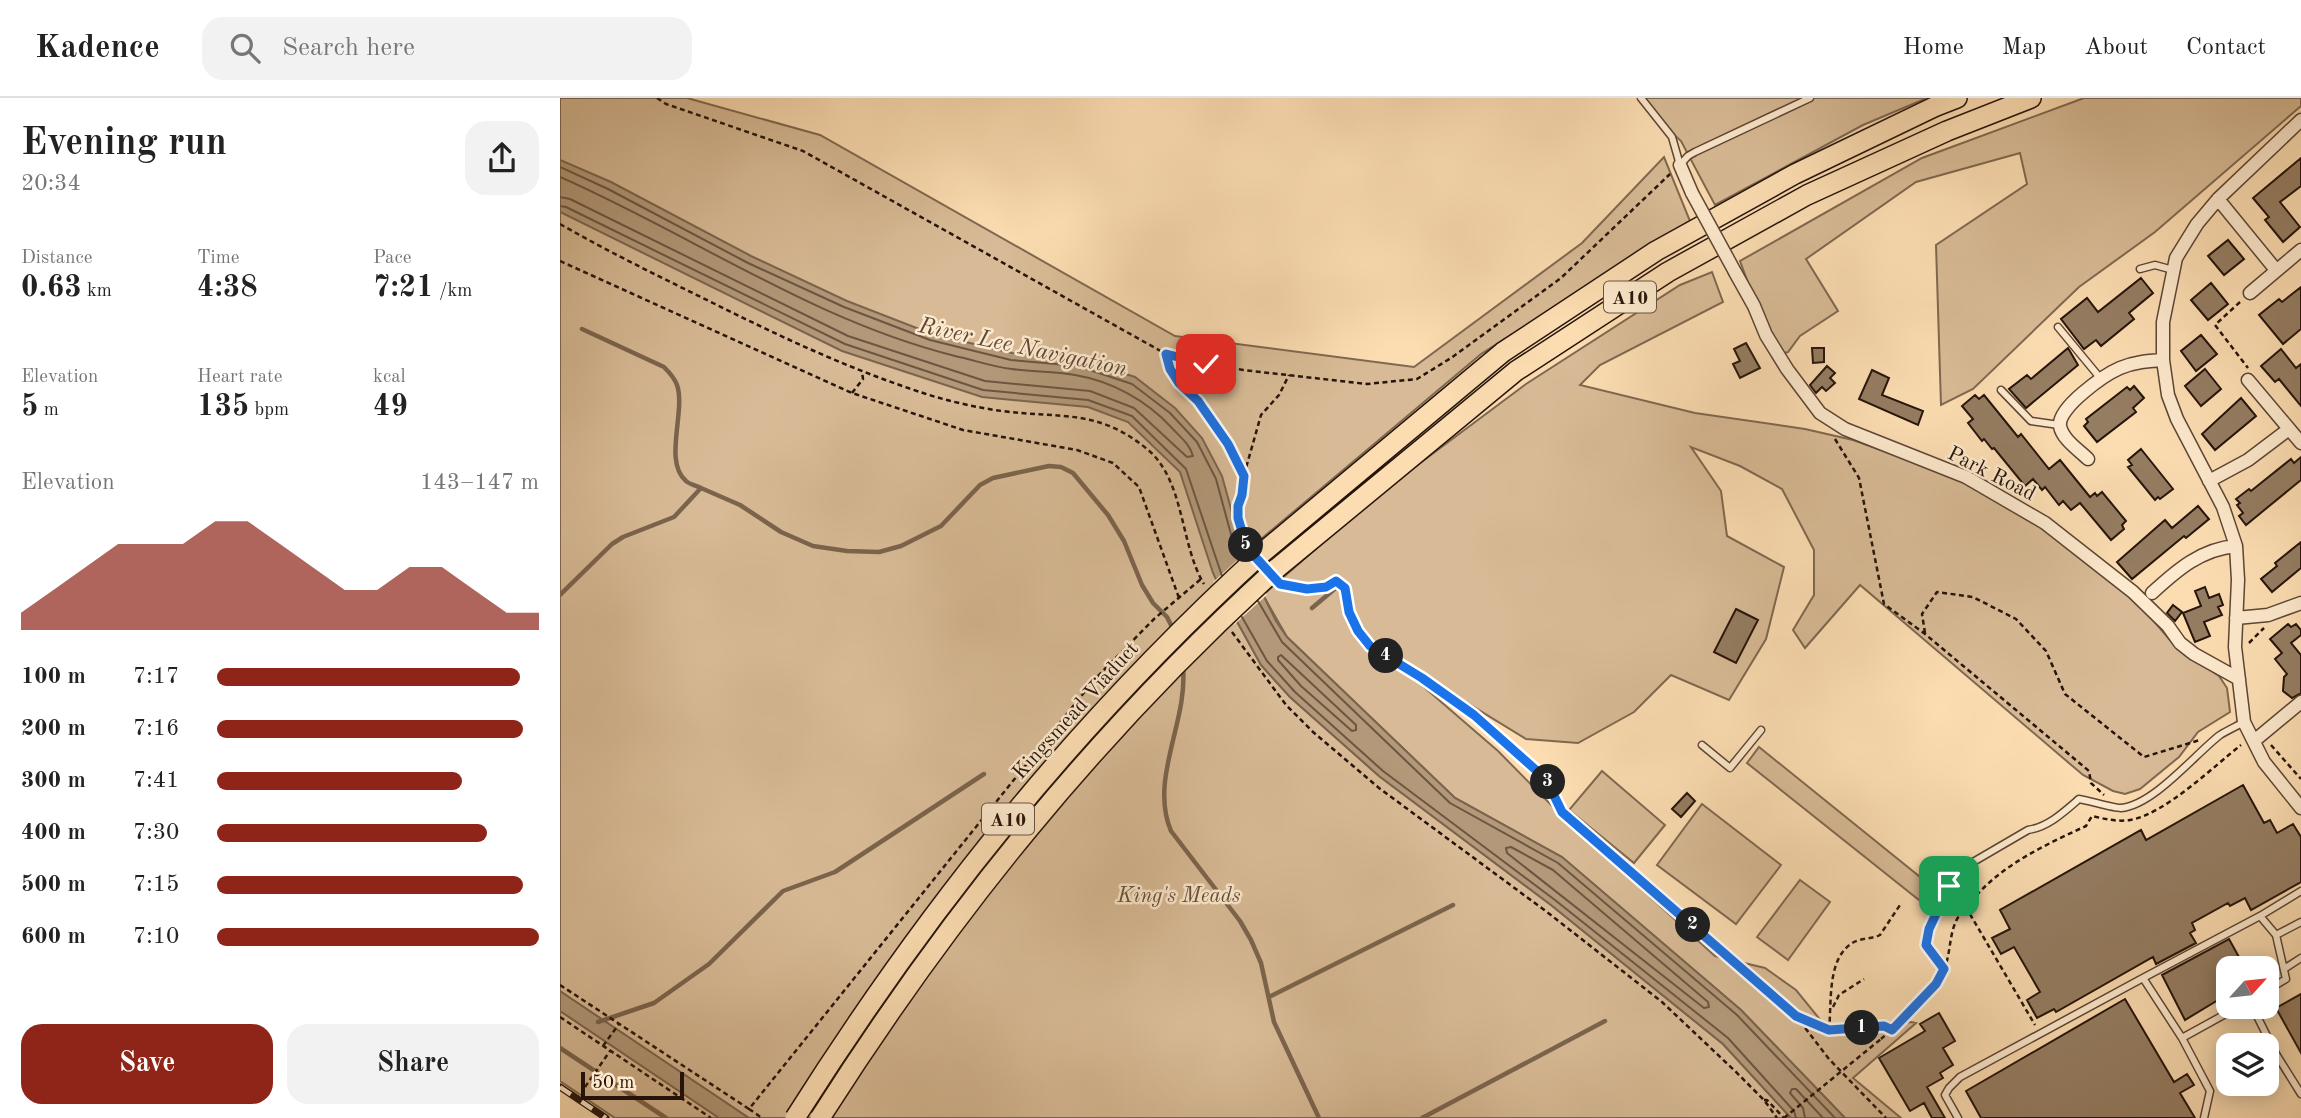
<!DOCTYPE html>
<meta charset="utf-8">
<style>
body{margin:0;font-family:"Old Standard TT",serif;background:#f2f2f2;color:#222;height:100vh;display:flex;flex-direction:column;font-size:26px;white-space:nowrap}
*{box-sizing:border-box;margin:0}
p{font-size:23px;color:#767676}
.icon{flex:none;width:38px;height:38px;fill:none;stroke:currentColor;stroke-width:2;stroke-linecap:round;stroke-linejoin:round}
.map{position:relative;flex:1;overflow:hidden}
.details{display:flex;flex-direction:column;background:#fff;width:560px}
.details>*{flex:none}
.needle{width:46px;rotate:63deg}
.tools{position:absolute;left:1656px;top:858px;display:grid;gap:14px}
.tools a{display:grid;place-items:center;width:63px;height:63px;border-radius:14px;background:#fff;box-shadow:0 4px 18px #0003;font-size:35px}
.scale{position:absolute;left:21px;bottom:18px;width:103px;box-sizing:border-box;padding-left:7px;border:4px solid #26140b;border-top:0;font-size:19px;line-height:24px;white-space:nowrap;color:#26140b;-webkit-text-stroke:5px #fde9cd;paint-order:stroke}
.pin{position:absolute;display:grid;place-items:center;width:60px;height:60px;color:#fff;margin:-30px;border-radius:14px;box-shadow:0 4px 10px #0006}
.km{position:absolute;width:35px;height:35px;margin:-18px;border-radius:50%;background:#222;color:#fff;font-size:19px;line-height:35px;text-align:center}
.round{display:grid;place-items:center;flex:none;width:74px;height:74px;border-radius:21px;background:#f2f2f2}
.overview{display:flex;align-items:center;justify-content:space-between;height:119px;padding:0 21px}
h1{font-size:38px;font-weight:700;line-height:52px}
.figures{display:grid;grid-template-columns:repeat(3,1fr);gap:10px;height:119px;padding:7px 21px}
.figures div{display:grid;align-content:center}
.figures b{font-size:30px;font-weight:700}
.figures small{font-size:19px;font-weight:400}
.figures p{font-size:19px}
.chart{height:196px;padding:14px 21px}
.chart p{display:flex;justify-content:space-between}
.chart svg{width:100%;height:126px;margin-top:7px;fill:#8f2418;opacity:.7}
.cta{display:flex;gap:14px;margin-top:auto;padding:14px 21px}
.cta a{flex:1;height:80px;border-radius:21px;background:#8f2418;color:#fff;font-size:28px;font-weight:700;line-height:80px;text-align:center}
.cta a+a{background:#f2f2f2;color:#222}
ul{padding:0 21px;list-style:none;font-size:23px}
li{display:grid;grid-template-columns:112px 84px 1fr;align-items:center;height:52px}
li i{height:18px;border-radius:9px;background:#8f2418}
header{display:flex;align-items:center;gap:42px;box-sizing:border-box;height:98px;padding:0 35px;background:#fff;border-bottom:2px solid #e0e0e0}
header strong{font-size:33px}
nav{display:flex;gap:38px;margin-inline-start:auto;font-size:24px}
.search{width:490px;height:63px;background:#f2f2f2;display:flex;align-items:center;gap:18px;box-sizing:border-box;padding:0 24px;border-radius:21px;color:#767676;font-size:26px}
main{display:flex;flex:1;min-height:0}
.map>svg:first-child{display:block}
.green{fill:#d8bb96;stroke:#7f6850;stroke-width:2}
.water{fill:#b39979;stroke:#7b644d;stroke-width:2}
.pier{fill:#fcddb2}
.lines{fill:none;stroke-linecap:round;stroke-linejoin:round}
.shore{stroke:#6c5642;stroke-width:2}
.stream{stroke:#7b644d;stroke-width:4.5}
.building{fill:#957d62;stroke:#26140b;stroke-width:2}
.service-casing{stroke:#5c4635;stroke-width:9}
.minor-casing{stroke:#5c4635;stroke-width:15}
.trunk-casing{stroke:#26140b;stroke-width:22}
.path{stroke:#26140b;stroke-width:2.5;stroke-dasharray:5 3.5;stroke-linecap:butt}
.service{stroke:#fde9cd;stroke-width:6}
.minor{stroke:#fde9cd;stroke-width:12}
.trunk{stroke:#fcddb2;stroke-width:19}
.rail-casing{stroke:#26140b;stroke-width:7}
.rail{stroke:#fde9cd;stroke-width:4.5;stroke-dasharray:13;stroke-linecap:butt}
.minor-bridge-casing{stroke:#5c4635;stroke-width:15;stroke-linecap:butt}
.trunk-bridge-casing{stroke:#26140b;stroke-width:22;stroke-linecap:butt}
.path-bridge{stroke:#26140b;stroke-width:2.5;stroke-dasharray:5 3.5;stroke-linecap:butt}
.minor-bridge{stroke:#fde9cd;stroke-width:12}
.trunk-bridge{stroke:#fcddb2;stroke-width:19}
.route-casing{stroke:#fff;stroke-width:14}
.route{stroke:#1a73e8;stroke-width:9}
.labels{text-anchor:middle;stroke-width:5;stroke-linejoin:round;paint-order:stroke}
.shield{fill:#fde9cd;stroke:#665445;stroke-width:2}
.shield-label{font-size:19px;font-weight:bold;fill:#26140b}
.street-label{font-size:21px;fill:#26140b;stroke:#fde9cd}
.park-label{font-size:21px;font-style:italic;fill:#644e3c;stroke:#fde9cd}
.water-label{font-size:23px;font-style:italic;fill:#5e4937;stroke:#fde9cd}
</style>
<header>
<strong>Kadence</strong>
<div class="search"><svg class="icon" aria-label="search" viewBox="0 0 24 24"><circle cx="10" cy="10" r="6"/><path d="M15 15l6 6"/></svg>Search here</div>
<nav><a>Home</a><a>Map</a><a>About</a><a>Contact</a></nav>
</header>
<main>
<section class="details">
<div class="overview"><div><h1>Evening run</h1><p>20:34</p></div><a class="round"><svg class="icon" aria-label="share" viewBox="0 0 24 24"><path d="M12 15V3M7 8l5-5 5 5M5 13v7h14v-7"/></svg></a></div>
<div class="figures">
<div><p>Distance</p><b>0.63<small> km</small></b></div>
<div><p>Time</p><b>4:38</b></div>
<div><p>Pace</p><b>7:21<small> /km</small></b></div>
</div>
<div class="figures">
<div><p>Elevation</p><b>5<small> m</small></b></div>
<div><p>Heart rate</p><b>135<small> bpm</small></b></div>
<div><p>kcal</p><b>49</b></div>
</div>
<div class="chart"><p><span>Elevation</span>143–147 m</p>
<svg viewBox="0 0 160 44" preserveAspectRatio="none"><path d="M0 44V38L10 30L20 22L30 14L40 14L50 14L60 6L70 6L80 14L90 22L100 30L110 30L120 22L130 22L140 30L150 38L160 38V44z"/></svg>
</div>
<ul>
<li><b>100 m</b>7:17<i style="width:94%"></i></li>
<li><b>200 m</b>7:16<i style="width:95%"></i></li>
<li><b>300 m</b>7:41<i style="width:76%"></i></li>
<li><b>400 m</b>7:30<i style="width:84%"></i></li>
<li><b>500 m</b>7:15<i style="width:95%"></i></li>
<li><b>600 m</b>7:10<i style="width:100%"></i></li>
</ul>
<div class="cta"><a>Save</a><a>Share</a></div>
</section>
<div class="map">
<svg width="1741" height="1020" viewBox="0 0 1741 1020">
<rect width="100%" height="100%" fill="#fcddb2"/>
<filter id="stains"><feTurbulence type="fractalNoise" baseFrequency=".00286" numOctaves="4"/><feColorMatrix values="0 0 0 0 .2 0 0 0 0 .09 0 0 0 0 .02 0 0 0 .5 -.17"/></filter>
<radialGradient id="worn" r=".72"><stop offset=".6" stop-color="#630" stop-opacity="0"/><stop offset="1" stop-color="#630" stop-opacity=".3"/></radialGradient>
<path class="green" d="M0,0H127L260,37L615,238L854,269L1022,145L1104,59L1130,123L921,256L694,447L684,458L669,509L701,567L730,599L819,678L991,807L1163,946L1231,1020H55L0,983Z
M1084,0H1367L1303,27L1155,107L1121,43L1098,22Z
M1524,0H1741V8L1595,134L1519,189L1413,291L1381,307L1376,147L1467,86L1460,55L1356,84L1246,161L1278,213L1240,238L1228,254L1224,255L1200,217L1180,163L1362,60Z
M1152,174L1163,204L1040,267L1020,287L1135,315L1245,331L1293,342L1405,382L1492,434L1564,488L1615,548L1659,578L1667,590L1670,614L1638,634L1619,659L1580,691L1565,696L1553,693L1523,677L1300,487L1245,550L1233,532L1254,497V452L1222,391L1180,368L1131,349L1161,393L1167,438L1224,469L1206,541L1169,602L1111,577L1074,614L1018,645L966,641L821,552L938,653L1007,723L1155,858L1205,870L1236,892L1271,935L1351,924L1356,925L1293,980L1341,1020H1285L1181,912L1002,759L895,700L727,539L703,497L820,395L966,286L1120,187Z
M1199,649L1370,787L1359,802L1187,665Z
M1042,673L1105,727L1074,765L1009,712Z
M1142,706L1221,767L1176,826L1097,767Z
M1240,782L1270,804L1228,862L1197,839Z"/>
<path class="water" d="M0,62L51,84L191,158L287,203L372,236L452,255L519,261L575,279L615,310L642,340L662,378L684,458L716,523L727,539L895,700L1002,759L1181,912L1285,1020H1231L1163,946L991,807L819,678L730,599L701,567L669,509L653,475L620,374L568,324L528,309L422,299L282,253L0,114Z
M0,893L189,1020H159L0,913Z"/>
<path class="pier" d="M686,454L707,497L674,527L653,484Z"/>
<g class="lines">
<path class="shore" d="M0,69L48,91L188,165L284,209L370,242L451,262L518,268L572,286L610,315L637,344L656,381L678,462
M0,79C132,137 254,223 395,258C414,262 433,269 452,271C473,274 494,273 515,277C551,283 586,302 611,329C619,338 630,346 633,358L627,359L574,310L530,293L425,283L288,238L10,101L0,99
M0,108L6,109L285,246L423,292L528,302L572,318L626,371L662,478
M698,503L722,544L890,705L998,765L1177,917L1275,1020
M682,519L707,563L735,594L823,673L995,802L1168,940L1234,1013L1236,1020
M721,557L796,627V632L792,633L741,588L718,562V559Z
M951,749L993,772L1148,904L1149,909L1144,910L947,755L946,750Z
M1245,1020L1243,1010L1230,995L1232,991H1236L1263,1020"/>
<path class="stream" d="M22,231L104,269C109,274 114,279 117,287C126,313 103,364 126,383C129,386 137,388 141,390
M0,497L52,446L63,439L114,419L141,390L180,407L221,434L253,448L287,453L319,454L341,448L381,428L420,387L433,380L489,368L501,369L513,375L548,417L564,443L582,487L593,505L607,519L613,531
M752,510L777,489
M623,570C628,624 589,681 611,733L680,823L691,842L701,865L714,924L759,1020
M709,899L893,807
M38,924L94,905L149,866L223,793L275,774L424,676
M0,950L106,1020
M862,1020L1045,923"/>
</g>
<path class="building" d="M1741,60V88L1720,104L1740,129L1723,144L1705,122L1709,119L1693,100Z
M1668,142L1684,161L1664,177L1648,158Z
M1581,180L1593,195L1569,215L1574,221L1541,248L1536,242L1524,251L1501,221L1527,200L1538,214Z
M1651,185L1668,206L1648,222L1631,202Z
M1741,189V231L1723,246L1699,217L1719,201L1722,204Z
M1641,237L1657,256L1636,273L1621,253Z
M1186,245L1200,270L1180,280L1173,266L1180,263L1174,251Z
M1252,250H1264V264L1253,265Z
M1508,250L1518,267L1466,310L1449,291L1467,277L1471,281Z
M1721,251L1736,270L1741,266V308L1719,281L1715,284L1701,268Z
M1267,268L1275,275L1270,280L1275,285L1266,293L1262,289L1256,295L1250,287Z
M1645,271L1661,291L1641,308L1625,288Z
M1312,272L1329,280L1322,297L1363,313L1358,327L1299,301Z
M1574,288L1584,300L1573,310L1576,314L1537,344L1524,328L1528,324L1526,321L1567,289L1570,292Z
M1415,297L1419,301L1424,297L1458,339L1461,336L1489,371L1500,362L1530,399L1535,395L1537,398L1542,394L1566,423L1562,427L1564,431L1551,442L1520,405L1511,412L1503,403L1499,407L1485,389L1482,392L1473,381L1465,388L1434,350L1432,351L1424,341L1422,343L1408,325L1413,321L1402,308Z
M1681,300L1696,318L1655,352L1642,336Z
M1581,351L1613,391L1600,401L1598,399L1595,402L1568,369L1572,367L1568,362Z
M1741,359V382L1686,427L1679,418L1683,415L1677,407L1680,405L1676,401L1689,391L1691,393L1731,361L1734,365Z
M1638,408L1649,421L1626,440L1624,438L1572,481L1557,464L1605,422L1612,430Z
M1741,444V470L1712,494L1701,481L1717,468L1715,465Z
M1645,489L1649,500L1659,496L1663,507L1658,509L1662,517L1644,524L1650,538L1635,544L1623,515L1641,508L1635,493Z
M1613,507L1622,514L1615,523L1607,515Z
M1176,511L1198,522L1176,565L1154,554Z
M1728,526L1731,529L1736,526L1741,532V537L1731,545L1741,557V595L1732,600L1723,593L1724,579L1727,576L1715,561L1722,555L1710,541Z
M1683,687L1704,725L1710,722L1717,735L1733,726L1741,739V784L1691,812L1685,800L1670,808L1668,805L1632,825L1635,832L1630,835L1636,845L1596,866L1593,859L1496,914L1494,911L1477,920L1467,902L1480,894L1454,849L1441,856L1432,840L1450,831L1440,812L1581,732L1586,742Z
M1127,695L1135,703L1121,719L1112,711Z
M1669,841L1685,870H1668V896L1625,922L1602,877Z
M1741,896V955L1716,910Z
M1565,901L1614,984L1627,976L1634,987L1620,995L1635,1020H1421L1406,993Z
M1379,915L1395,943L1383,950L1393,967L1380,975L1383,980L1367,989L1385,1020H1372L1364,1005L1350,1013L1319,960L1365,933L1360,926Z"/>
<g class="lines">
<defs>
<path id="service" d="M1081,0L1112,39L1120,67
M1120,67L1128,58L1135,54L1250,0
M1580,171L1595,167L1613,172
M1498,229L1541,281
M1441,292L1471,323L1499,327
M1142,647L1170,670L1201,632
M1700,818L1741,793
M1369,831L1389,788L1408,767L1468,732C1488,729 1504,714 1519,701C1527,702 1556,711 1561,710C1594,707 1635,656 1660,637C1668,632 1677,628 1684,624
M1716,837L1741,824
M1724,871L1741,860
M1680,908L1622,940L1583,880L1700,818L1716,837L1726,881L1706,893
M1692,908L1716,956L1741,996
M1622,940L1650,993L1644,1020
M1398,1020L1385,997L1389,990L1400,979L1583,880"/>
<path id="minor" d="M1741,22L1658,101L1637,126L1616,160L1603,224V262L1608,297L1617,321L1663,409L1676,448L1678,482L1675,549L1684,624L1704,664L1741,710
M1120,67L1132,95
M1658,101L1716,172
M1175,174L1194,208L1206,237L1227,271L1260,315L1285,331L1406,379L1485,425L1573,494L1608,528L1620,545L1634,556L1679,581
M1690,195L1741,152
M1688,282L1741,345
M1528,361C1519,352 1502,341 1500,328C1497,310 1544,277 1560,270C1574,264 1588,263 1603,262
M1649,383L1688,362L1729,331
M1592,495C1617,472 1641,451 1676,448
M1676,520L1708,517L1741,505
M1694,643L1741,604"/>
<path id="trunk" d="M702,455L943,254L1096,153L1235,76L1374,9L1397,0
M716,471L956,273L1108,174L1247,97L1387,33L1471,0"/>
</defs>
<use href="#service" class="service-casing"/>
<use href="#minor" class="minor-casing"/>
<use href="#trunk" class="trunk-casing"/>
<path class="path" d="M97,0L106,6L243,53L606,256L683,272L807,286L857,281L891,260L1001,180L1110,76
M0,126C49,154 100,179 151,204C219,238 287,270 360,294C383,302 418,310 442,313C501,321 537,310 587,351C625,382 620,447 644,486
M0,163L292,295L403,332L517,352L553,365L579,389L619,500
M1680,204L1655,227L1688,270
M606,256C614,286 622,283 639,304C651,319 680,360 683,378C686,390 679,400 678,410C677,422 682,435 686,447
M292,295L303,281L302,274
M1275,341L1299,380L1324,506L1365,536L1529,673L1531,685L1544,697
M684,377L701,317L719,297L729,277
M723,487C742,490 759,494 776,483L785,490L789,514L798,533L810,548L862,580L914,617L986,681L1002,714L1236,918L1269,961L1326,1020
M672,534L726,607L753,634L819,690L987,814L1102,904L1175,973L1204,1002L1217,1020
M1365,535L1362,516L1377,494L1413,499L1456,521L1486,553L1505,596L1584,659L1640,642
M1689,545L1704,530
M1711,647L1741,681
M1397,794L1475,927
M1411,804C1439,768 1485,747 1526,728L1532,718C1545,721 1557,724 1570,722C1605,716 1653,669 1681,647
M1367,839L1365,847L1384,871
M0,887L189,1011L535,581L594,521L641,481
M1273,909L1279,897L1304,881
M0,919L151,1020
M1239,919L1269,932L1324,928L1332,932
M1269,932C1272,906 1266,859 1294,844C1302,840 1312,841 1320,837L1340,807
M1321,941C1338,926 1376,892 1384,872C1392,852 1388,832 1401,815
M43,948L59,926
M25,989L50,953
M1204,1002H1207L1224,1020
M189,1011L202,1020"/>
<use href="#service" class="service"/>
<use href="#minor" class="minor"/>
<use href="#trunk" class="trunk"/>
<defs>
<path id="rail" d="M0,989L46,1020"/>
</defs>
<use href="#rail" class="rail-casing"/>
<use href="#rail" class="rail"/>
<defs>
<path id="minor-bridge" d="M1132,95L1175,174"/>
<path id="trunk-bridge" d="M235,1020C369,808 516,625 702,455
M260,1020C391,814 535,636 716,471"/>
</defs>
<use href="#minor-bridge" class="minor-bridge-casing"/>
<use href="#trunk-bridge" class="trunk-bridge-casing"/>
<path class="path-bridge" d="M1401,815L1411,804
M1224,1020L1321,941"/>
<use href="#minor-bridge" class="minor-bridge"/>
<use href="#trunk-bridge" class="trunk-bridge"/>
</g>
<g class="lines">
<defs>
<path id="route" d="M646,266L606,256L610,271L619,285L638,303L668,346L684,378L682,397L678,408V420L687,450L720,486L747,491L766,489L776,483L785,490L789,514L798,533L810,548L862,580L914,617L986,681L1002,714L1236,918L1269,932L1324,928L1332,932L1376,886L1384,871L1366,847L1369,831L1389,788"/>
</defs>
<use href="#route" class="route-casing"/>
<use href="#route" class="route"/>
</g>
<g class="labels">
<g class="shield">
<rect x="1044" y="183.5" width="52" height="31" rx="5"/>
<rect x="422" y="705.5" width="52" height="31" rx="5"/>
</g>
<g class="shield-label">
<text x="1070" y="206">A10</text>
<text x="448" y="728">A10</text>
</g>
<g class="street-label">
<text transform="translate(1432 375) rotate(27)" y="7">Park Road</text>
<text transform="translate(515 612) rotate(-48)" y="7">Kingsmead Viaduct</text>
</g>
<g class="park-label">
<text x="619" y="804">King's Meads</text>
</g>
<g class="water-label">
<text transform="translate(463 248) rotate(12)" y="8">River Lee Navigation</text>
</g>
</g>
<rect width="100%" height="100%" filter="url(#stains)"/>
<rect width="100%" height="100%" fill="url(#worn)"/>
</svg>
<div class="tools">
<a><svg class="needle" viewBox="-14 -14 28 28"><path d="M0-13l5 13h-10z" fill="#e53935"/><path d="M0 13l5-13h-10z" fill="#767676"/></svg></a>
<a><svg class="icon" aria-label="layers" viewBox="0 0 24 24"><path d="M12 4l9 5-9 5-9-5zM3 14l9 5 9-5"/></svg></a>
</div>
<div class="scale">50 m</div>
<div class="pin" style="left:1389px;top:788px;background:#1e9e55"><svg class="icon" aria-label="arrive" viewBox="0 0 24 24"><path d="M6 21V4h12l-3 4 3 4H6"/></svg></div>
<div class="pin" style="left:646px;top:266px;background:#d93025"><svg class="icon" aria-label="check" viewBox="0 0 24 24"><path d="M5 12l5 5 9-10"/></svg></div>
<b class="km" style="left:1302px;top:930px">1</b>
<b class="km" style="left:1133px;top:827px">2</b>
<b class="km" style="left:988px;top:684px">3</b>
<b class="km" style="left:826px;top:558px">4</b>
<b class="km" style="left:686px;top:447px">5</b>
</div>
</main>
